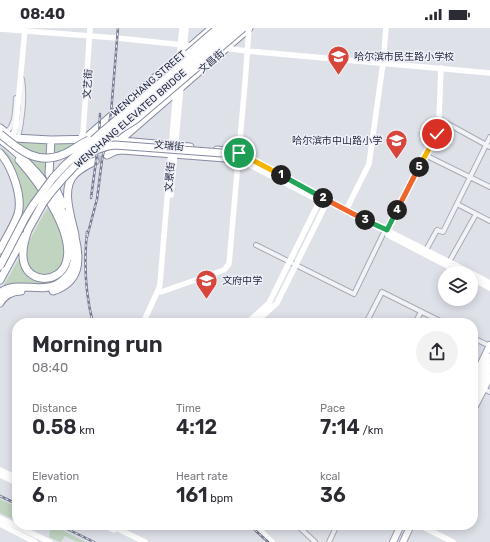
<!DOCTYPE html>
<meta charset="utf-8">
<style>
body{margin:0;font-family:Rubik,"Noto Sans SC",sans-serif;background:#f2f2f3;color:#2b2b33;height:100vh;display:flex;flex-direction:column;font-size:15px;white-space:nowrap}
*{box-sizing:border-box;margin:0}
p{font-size:13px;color:#7c7c81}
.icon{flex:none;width:22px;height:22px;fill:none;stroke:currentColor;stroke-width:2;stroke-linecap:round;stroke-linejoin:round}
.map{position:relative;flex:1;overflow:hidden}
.sheet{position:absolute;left:12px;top:290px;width:466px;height:212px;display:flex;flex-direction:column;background:#fff;border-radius:16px;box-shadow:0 2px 10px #0003}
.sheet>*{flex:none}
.controls{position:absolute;left:438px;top:238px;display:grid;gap:8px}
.controls a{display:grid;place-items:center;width:40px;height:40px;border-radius:50%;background:#fff;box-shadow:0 2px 10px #0003;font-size:20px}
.pin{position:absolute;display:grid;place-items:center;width:34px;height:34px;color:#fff;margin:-17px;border:2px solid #fff;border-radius:50%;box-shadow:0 1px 4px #0007}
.km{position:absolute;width:20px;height:20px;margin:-10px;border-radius:50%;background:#222;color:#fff;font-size:11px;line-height:20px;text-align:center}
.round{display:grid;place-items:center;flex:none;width:42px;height:42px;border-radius:21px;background:#f2f2f3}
.headline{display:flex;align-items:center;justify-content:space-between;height:68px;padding:0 20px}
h1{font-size:22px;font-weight:600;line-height:30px}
.metrics{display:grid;grid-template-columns:repeat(3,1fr);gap:6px;height:68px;padding:4px 20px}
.metrics div{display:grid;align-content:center}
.metrics b{font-size:20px;font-weight:600}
.metrics small{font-size:11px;font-weight:400}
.metrics p{font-size:11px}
.status{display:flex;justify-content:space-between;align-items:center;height:28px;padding:0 20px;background:#fff;direction:ltr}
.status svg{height:11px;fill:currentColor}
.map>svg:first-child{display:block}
.green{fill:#c0d4c0}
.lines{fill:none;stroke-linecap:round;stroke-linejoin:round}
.highway-tunnel{stroke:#babdc8;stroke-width:7;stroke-dasharray:7 3.5;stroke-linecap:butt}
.street-casing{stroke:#a8aab7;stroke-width:6}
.primary-casing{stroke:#9ea2b6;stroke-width:8}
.highway-casing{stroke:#858aa1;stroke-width:9}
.street{stroke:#f2f3f7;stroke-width:4}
.secondary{stroke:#fff;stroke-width:5.5}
.primary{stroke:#fff;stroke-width:6}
.highway{stroke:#fff;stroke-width:7}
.rail-casing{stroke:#777c94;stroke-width:2.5}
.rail{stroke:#eff0f7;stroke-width:1;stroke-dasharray:3;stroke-linecap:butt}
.highway-bridge-casing{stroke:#858aa1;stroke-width:9;stroke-linecap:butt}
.highway-bridge{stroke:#fff;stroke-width:7}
.split-1-casing{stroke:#fff;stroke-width:8}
.split-2-casing{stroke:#fff;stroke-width:8}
.split-3-casing{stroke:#fff;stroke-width:8}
.split-4-casing{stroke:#fff;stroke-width:8}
.split-5-casing{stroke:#fff;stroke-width:8}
.split-6-casing{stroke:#fff;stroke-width:8}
.split-1{stroke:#f5b400;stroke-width:5}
.split-2{stroke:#22a559;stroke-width:5}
.split-3{stroke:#f0652b;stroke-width:5}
.split-4{stroke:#22a559;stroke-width:5}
.split-5{stroke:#f0652b;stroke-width:5}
.split-6{stroke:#f5b400;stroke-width:5}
.labels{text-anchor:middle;stroke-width:3;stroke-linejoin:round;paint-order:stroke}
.poi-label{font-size:10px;fill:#272b42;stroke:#eff0f7;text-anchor:start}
.street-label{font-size:10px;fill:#272b42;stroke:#eff0f7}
</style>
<div class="status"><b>08:40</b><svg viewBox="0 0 49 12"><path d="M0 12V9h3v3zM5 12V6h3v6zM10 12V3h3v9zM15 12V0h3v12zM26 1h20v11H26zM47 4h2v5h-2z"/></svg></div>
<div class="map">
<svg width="490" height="514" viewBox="0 0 490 514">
<rect width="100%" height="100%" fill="#dfe1e9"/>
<path class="green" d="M21,113H48L47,128L31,125L19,117Z
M55,115H83L52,127L54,117Z
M0,118L23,139L40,162L18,198C25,176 24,153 11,134C8,129 3,124 0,118Z
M25,127L47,132L49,151L47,154Z
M50,177C57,194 66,211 65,230C63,256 18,252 26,220C27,217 29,214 30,212C36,200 42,188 50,177Z
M70,228L71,234L67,244L55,254L44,257L18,255L4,257L20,229L22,237L43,253L69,236Z
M0,471L17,479V493L0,485Z
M39,497H52L86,514H77L65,508L61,514H60L49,509L50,502Z"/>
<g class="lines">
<path class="highway-tunnel" d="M95,133L107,127"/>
<defs>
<path id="street" d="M439,91L490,119
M5,105C16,98 15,82 16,70
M18,110C22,93 25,68 22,51
M425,127L490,159
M457,176L490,193
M256,217L354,266L385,202
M426,222L437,202L443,204L490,109
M449,234L476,186
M366,295L382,264L444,295
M415,295L421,284
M473,310L490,318
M484,361L490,364
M297,497L315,514
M329,514L337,497"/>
<path id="primary" d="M473,352L490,317
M473,361L490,329
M473,372L490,339
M473,382L490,349
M393,514L401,497
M403,514L411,497"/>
<path id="highway" d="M0,100L10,108L14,110L51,112L99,111L190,119
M0,111C13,121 25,132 36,144C43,152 50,162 56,171C64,184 75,218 74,233C73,243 65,252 56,257C40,265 14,252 0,265
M85,111L212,0
M51,112L49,146L63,177
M119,113L249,0
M217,122L239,125
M0,125C12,138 23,169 18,186C14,198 6,210 0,222
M107,127L115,123L122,122L238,131
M19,132C38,153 76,205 66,235C59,255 30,256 24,235C21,224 24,213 28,202
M75,207C71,189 61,161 74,147C80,140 88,137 95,133
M0,252L24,208
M53,263C80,254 81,233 75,209
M0,275C4,267 13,263 21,263"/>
</defs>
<use href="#street" class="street-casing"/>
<use href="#primary" class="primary-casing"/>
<use href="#highway" class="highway-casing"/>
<use href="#street" class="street"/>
<path class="secondary" d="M0,1L117,10L193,18
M184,19L186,0
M223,20L247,23L490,45
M178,42L182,0
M13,108L16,98L25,1
M80,111L83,106L90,0
M239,125L321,169L471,245
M238,131L318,172
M171,167L181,58
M346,182L369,136L383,35L386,0
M387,203L437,106L439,91L441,40
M388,207L461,245
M471,245L490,255
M471,250L490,260
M161,264L224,242L229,236L245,55L249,0
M143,295L159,260L160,256L176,62
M247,295L269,275L321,170
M255,295L277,275L328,172
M0,442L17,450
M0,447L17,455
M0,490L50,514
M0,496L35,514
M103,497L114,502
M110,497L145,514
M255,497L272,514
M419,497L453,514"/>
<use href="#primary" class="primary"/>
<use href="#highway" class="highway"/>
<defs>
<path id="rail" d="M91,170L99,111L100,86
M87,204C84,234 85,265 93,295
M87,209L97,171L102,132L111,85L118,0
M0,468L17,476
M59,497L94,514
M251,497L256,503L268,514"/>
</defs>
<use href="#rail" class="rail-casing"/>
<use href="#rail" class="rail"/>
<defs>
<path id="highway-bridge" d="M188,26L218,0
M119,102L135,92L243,0
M0,106C19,122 38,138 64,126C73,122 80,116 89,112
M93,123L108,118L115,117L222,125
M28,202C33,193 38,184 43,175C56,157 71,141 87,126L235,0
M0,238L25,190L33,177L53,150L66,136L101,105L226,0"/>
</defs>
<use href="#highway-bridge" class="highway-bridge-casing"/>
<use href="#highway-bridge" class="highway-bridge"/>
</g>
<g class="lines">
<defs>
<path id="split-1" d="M239,125L281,147"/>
<path id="split-2" d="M281,147L323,170"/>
<path id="split-3" d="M323,170L365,192"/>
<path id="split-4" d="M365,192L387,202L397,182"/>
<path id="split-5" d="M397,182L419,139"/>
<path id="split-6" d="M419,139L437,106"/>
</defs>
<use href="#split-1" class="split-1-casing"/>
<use href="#split-2" class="split-2-casing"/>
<use href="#split-3" class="split-3-casing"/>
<use href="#split-4" class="split-4-casing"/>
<use href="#split-5" class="split-5-casing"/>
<use href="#split-6" class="split-6-casing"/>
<use href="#split-1" class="split-1"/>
<use href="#split-2" class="split-2"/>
<use href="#split-3" class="split-3"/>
<use href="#split-4" class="split-4"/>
<use href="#split-5" class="split-5"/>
<use href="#split-6" class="split-6"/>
</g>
<defs>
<symbol id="school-pin" viewBox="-11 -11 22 30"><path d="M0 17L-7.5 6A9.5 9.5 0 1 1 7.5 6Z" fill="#d7453b" stroke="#eff0f7"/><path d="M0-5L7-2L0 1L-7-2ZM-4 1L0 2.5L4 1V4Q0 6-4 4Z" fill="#fff"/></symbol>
</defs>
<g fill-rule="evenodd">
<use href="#school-pin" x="326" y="16" width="25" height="34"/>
<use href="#school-pin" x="384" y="100" width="25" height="34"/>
<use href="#school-pin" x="194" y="240" width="25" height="34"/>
</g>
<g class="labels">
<g class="poi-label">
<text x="354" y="32">哈尔滨市民生路小学校</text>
<text x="382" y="116" text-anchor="end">哈尔滨市中山路小学</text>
<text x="222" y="256">文府中学</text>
</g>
<g class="street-label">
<text transform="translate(211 33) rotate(-41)" y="4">文昌街</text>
<text transform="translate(148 55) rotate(-41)" y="4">WENCHANG STREET</text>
<text transform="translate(87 56) rotate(-86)" y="4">文艺街</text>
<text transform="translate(130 90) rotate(-41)" y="4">WENCHANG ELEVATED BRIDGE</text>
<text transform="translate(169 117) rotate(5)" y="4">文瑞街</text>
<text transform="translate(169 149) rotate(-85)" y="4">文景街</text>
</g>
</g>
</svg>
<div class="controls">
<a><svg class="icon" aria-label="layers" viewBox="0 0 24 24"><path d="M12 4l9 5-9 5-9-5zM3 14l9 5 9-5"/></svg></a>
</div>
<div class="pin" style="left:239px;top:125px;background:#1e9e55"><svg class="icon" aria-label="arrive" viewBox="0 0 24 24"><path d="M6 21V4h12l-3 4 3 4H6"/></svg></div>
<div class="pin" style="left:437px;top:106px;background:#d93025"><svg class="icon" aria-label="check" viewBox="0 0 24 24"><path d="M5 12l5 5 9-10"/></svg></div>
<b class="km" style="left:281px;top:147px">1</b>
<b class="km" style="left:323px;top:170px">2</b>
<b class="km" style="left:365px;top:192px">3</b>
<b class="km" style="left:397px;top:182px">4</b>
<b class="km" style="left:419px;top:139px">5</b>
<section class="sheet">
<div class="headline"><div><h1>Morning run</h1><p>08:40</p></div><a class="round"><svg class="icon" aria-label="share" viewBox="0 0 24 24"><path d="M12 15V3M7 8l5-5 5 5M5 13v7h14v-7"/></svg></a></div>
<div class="metrics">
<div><p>Distance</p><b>0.58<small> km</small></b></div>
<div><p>Time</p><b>4:12</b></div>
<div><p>Pace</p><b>7:14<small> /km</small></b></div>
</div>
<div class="metrics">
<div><p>Elevation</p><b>6<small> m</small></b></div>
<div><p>Heart rate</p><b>161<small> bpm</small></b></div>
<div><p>kcal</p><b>36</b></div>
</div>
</section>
</div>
